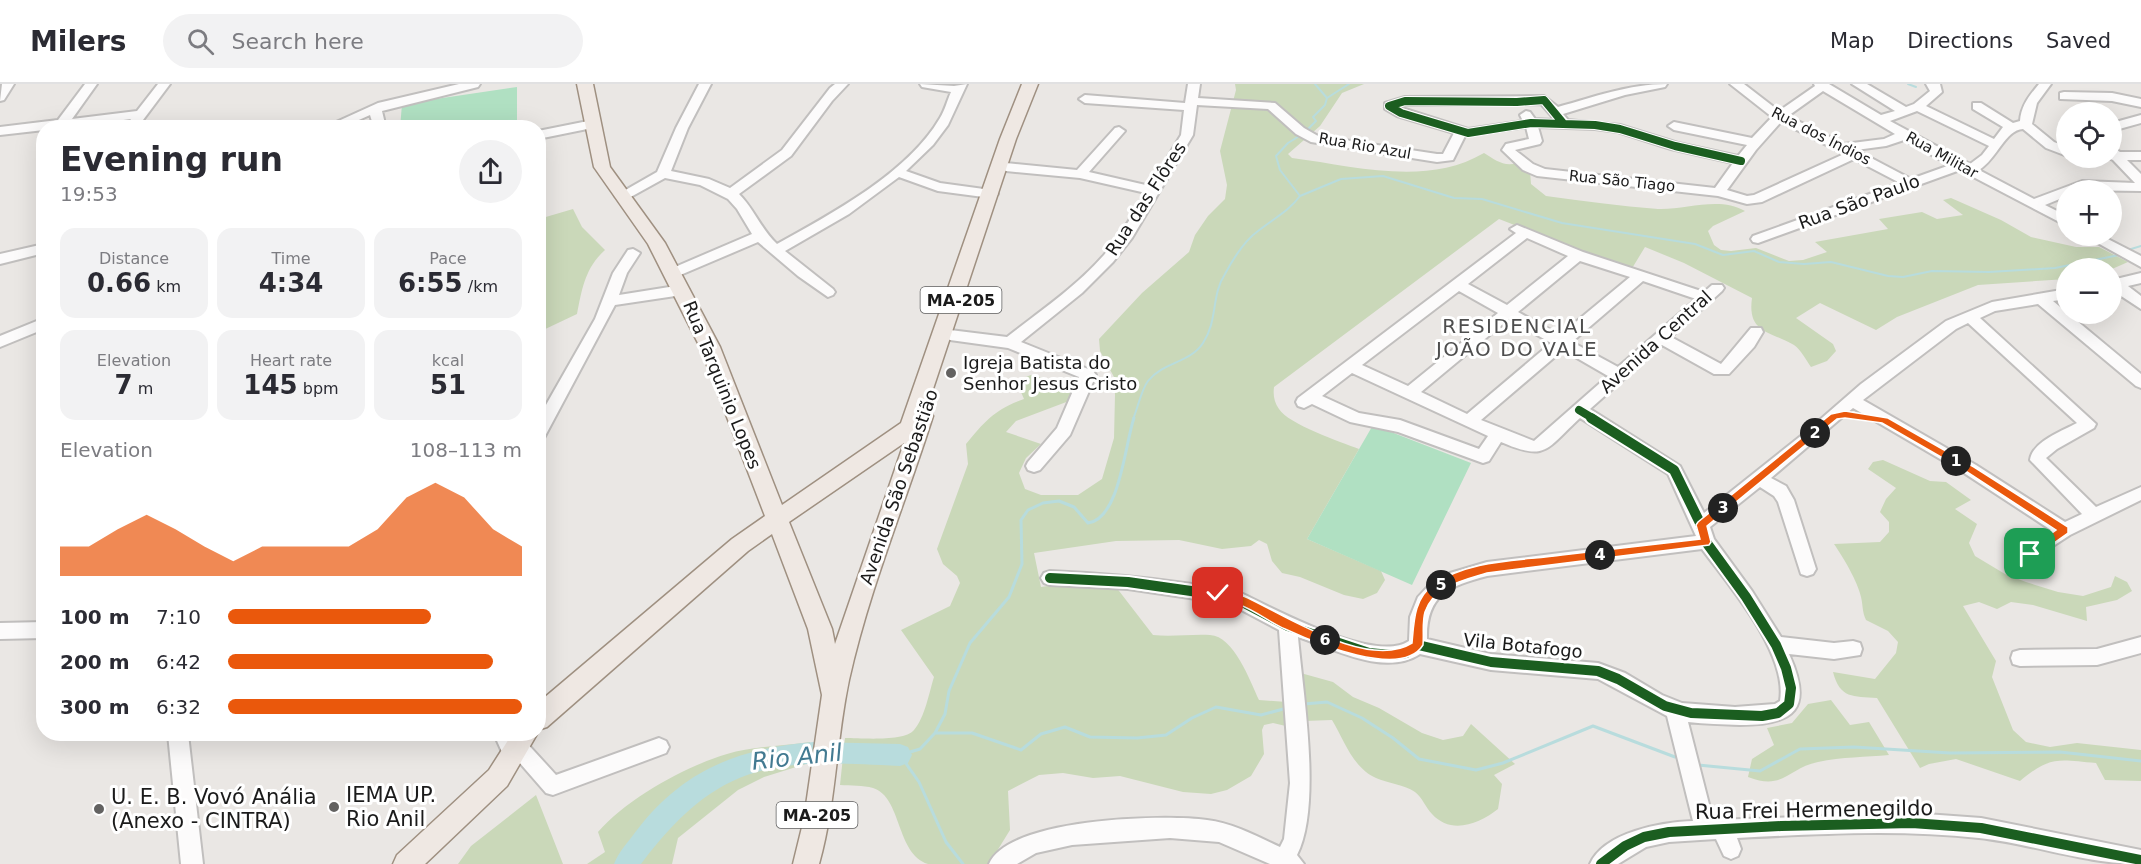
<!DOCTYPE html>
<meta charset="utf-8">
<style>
body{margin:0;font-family:"DejaVu Sans",sans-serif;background:#f2f2f3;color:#2b2b33;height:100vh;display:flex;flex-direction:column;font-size:22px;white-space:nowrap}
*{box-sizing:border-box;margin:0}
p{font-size:20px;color:#7c7c81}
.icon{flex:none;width:33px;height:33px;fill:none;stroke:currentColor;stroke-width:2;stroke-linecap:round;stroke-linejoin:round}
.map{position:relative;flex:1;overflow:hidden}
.panel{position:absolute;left:36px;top:36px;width:510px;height:621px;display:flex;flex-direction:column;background:#fff;border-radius:24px;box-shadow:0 6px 24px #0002}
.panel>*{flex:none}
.tools{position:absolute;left:2056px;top:18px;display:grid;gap:12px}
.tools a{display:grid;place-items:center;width:66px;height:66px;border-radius:50%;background:#fff;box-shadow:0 6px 24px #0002;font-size:30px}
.pin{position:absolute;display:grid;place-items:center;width:51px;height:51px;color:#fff;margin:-26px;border-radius:12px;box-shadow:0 3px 9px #0006}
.km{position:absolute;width:30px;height:30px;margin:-15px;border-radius:50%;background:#222;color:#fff;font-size:16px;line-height:30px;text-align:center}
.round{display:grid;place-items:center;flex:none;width:63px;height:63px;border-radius:32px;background:#f2f2f3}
.overview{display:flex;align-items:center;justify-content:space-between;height:102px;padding:0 24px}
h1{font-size:33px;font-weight:700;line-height:45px}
.stats{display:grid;grid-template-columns:repeat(3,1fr);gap:9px;height:102px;padding:6px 24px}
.stats div{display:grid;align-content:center;border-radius:15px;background:#f2f2f3;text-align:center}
.stats b{font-size:26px;font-weight:700}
.stats small{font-size:16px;font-weight:400}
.stats p{font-size:16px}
.chart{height:168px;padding:12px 24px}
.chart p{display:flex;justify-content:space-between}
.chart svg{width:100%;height:108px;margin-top:6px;fill:#ea580c;opacity:.7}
ul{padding:0 24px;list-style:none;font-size:20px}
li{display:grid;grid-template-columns:96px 72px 1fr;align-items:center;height:45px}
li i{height:15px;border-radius:8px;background:#ea580c}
header{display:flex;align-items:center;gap:36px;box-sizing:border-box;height:84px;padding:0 30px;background:#fff;border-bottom:2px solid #e1e1e2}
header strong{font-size:28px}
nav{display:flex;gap:33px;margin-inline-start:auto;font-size:21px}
.search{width:420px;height:54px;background:#f2f2f3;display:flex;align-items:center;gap:15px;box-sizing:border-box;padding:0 21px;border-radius:33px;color:#7c7c81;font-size:22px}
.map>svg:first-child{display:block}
.forest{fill:#cad8b9}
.pitch{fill:#b0e0c2}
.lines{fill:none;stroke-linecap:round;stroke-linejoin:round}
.stream-far1{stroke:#b8dcdd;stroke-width:2}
.stream{stroke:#b8dcdd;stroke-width:3}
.river{fill:#b8dcdd;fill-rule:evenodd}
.minor-casing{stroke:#c1bfbe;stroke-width:4}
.major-casing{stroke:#9f9081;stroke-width:3}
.minor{fill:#fcfbfb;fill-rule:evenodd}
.major{fill:#efe8e3;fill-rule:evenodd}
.cycleway-far1-casing{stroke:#fff;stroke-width:10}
.cycleway-casing{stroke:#fff;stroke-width:14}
.cycleway-far1{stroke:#1b5e20;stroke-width:8}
.cycleway{stroke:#1b5e20;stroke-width:10}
.route{fill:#ea580c;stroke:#fff;stroke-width:1.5}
.poi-dot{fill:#636261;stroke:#fff;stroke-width:2}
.labels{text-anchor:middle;stroke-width:6;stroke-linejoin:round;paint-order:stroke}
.far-street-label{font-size:15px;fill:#1b1b1b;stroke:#fff}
.shield{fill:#fff;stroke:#5f5f5f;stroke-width:1.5}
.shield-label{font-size:16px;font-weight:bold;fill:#1b1b1b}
.street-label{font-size:18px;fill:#1b1b1b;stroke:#fff}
.poi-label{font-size:18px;fill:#1b1b1b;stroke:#fff;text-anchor:start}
.neighbourhood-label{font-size:20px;letter-spacing:1.5px;fill:#4e4e4e;stroke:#fff}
.near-poi-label{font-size:21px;fill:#1b1b1b;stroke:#fff;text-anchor:start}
.near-street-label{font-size:21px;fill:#1b1b1b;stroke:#fff}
.near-water-label{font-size:24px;font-style:italic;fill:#427a91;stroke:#fff}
</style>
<header>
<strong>Milers</strong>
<div class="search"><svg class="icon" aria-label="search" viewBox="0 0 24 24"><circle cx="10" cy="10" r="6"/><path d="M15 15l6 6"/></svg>Search here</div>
<nav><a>Map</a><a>Directions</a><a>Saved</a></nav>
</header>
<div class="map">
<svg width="2141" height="780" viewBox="0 0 2141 780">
<rect width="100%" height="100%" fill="#eae7e4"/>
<path class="forest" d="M1235,0H1364L1342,9L1320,42L1288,70L1292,74C1355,82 1426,103 1484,69C1495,76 1504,83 1517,79L1530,87L1531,100L1546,112C1583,117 1620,122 1658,125C1686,126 1719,112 1745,127L1713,142L1708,147L1714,161L1721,166L1731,167L1756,164L1789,177L1803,176L1827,168L1815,158L1888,145L1879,135L1922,128L1937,135L1963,131L1943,116L1951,114L2001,136L2031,153L2076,163H2099L2128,178L2112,185L2067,184V195L1978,201L1897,233L1876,246L1820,219L1796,234L1833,260L1836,267L1827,277L1811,283C1806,276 1801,266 1794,261C1770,247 1747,249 1752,214L1684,179L1645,163L1631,186L1499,135L1274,303C1273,311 1274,318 1279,325C1288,340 1341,358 1359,365L1307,455L1381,487L1385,496L1377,509L1363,515L1344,511L1300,493L1282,489L1272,477L1267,460L1259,456L1251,462L1222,465L1179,456L1116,457L1034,469L1041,503L1068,499L1116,503L1153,551C1172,553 1191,550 1210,551C1234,552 1250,597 1259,616L1287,618L1290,643L1273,639L1264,641L1262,646L1264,670L1251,692L1227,706L1211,710L1183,708L1120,692L1093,694L1063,689L1039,691L1008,707L1010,746L989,780C975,780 939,780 928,780C896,770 902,713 873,704C863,701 851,702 840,701L845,654C861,654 904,658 914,646C925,633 929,609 934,593L901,546L950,522L960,499L957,492L943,480L937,465L968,380L966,360C985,337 995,325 1024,315L1018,301L1020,295L1031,291L1074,301L1069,317L1016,337L1006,348L1041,360L1026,374L1019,389L1025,405L1041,411H1078L1102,395L1114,354L1115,311L1114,293L1100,267L1099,255L1142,209L1189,168L1195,151L1208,132L1225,115L1227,101L1220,67L1236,6Z
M573,125L582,143L605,166C585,184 582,205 577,230L539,248V135Z
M1883,376L1930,397L1946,398L1971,416L1955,425L1977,440L1969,459L1975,472L2005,490L2026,498L2058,508L2083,512L2111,503L2115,492L2127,498L2132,507L2117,516L2086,523L2087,537L2033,521L2011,518L1997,525L1979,518L1963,522L1996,577L1992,593L2013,646L2026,658L2050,663L2077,659L2141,666V697L2105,696L2096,679C2059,676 2051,671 2020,697L1956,675L1929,680L1920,684L1877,614C1853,612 1840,615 1833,588L1875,595L1896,569L1898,558L1888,547L1866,536C1862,528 1863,521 1861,513C1858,498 1843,473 1834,460L1880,458L1889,448V438L1880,428L1886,415L1896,404L1868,385L1873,378Z
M1297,588L1333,598L1353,613L1379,624L1422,649L1443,656L1463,652L1471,640L1515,680L1494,691L1502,700L1498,725C1479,740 1451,751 1432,730C1426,724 1422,713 1415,708C1405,701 1387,699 1376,694C1353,684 1344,656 1332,636L1304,637Z
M1831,616L1850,641L1869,638L1889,671C1866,673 1842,673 1818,678C1788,684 1784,707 1748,693L1752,675L1774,661L1767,644L1792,639L1808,620Z
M810,658L809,679L764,693L738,706L678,754L672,780H587L605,768L598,748C628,714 684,683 727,670C753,662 784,662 810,658Z
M536,711L563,780H458L471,762Z"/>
<path class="pitch" d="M517,3V43L400,44L402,20Z
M1373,341L1471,379L1412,501L1307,455Z"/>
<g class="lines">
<path class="stream-far1" d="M1315,0L1327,14
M1908,0L1916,3
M1306,47L1316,37L1313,33L1325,21L1327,14L1349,0
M1300,112L1341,95L1383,92L1454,114L1482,115L1562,139L1695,160L1723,171L1754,167L1779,178L1804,180L1831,178L1888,192L1903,193L1932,187L1989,188L2055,184L2119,171
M2128,166L2141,162
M1133,335C1138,324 1141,306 1148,297C1163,278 1190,279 1203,259C1218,237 1211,211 1225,190C1233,175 1244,157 1258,147C1273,135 1289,127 1300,112L1280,86L1276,72L1288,59L1301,51"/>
<path class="stream" d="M1304,620L1327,618L1362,634L1393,654L1419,675L1476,686L1503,679L1593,642L1675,673
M935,649H972L1021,666L1041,650L1065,643L1090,653L1137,654L1166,651L1192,634L1216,623L1261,631L1287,624
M1698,681L1760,687L1800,665L1854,663L1950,669L2060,668L2141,677
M963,780L946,758L919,698L900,671L920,665L935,649L945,630L949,607L970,559L1009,513L1022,480L1021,436L1028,426L1043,419L1059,417L1074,423L1088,439C1120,435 1125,359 1134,334"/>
<path class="river" d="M814,658L900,660L908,663L912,671L908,679L900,682C776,675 720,675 641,780H614C619,767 629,757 637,746C684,685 740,664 814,658Z"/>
<defs>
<path id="minor" d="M2,0H14L4,16L0,17Z
M85,0H97L72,35L137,27L158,0H170L137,44H124L131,35L63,44H44V46L0,51V43L58,36Z
M459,0H480L478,3L382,27L386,44H374L370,31L341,44H323L378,19Z
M699,0H711L688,44L671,87L709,95L730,104L782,66L830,4L835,0H848L832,17L791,72L739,110C754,125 761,145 777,160C831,130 908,89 940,34C945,26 947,17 951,8L922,3L920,0L954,2L967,0L948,41L933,61L906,87L940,99L991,106L998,110L991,114L938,107L899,93L849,130L785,167L833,205L835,208L833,211L828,213L798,192L758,158L678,192H668L666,189L668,186L752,150L737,125L728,115L700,101L665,94L627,115L622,116L615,112L657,88L676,44Z
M1188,0H1200L1198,14L1275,19L1304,44L1318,52L1437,70H1443L1454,49L1397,32L1385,25V19L1405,13L1544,12L1558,23C1594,13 1629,0 1667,0L1665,3L1625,11L1563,30L1568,36L1620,41L1678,59L1738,72L1747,61L1674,46L1668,42L1674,38L1752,54L1772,33L1730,0H1744L1779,27L1815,2L1814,0H1829L1881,31L1895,27L1852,0H1867L1906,23L1914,20L1930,7L1926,0H1940L1942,8L1926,22L1994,55L2003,43L1973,25V19H1981L2013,39L2020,37C2021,22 2029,12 2039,0H2051L2037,19L2032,40L2054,58L2067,63V72L2046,64L2023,45C2005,46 1997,75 1979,86L2034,115L2082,97L2135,99L2113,76L2108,74H2112V63L2120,68H2141V76H2127L2141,90V107L2067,106V112L2045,121L2067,132V142L1960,86L1758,159L1753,158L1751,155L1753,152L1900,99L1854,75L1762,118L1747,120L1718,112L1537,92L1523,86L1502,66L1506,60L1529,55L1526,43L1465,52L1453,76L1437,78L1311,58L1296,50L1268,25L1197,21L1193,51L1132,154L1113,178L1082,209L1021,258L1093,287L1096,291L1070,351L1040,386L1034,388L1028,386L1026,382L1028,378L1057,344L1079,293L1008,264L950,256L943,251L950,246L1007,253C1040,227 1076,203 1104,171C1120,152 1133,131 1146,109L1080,94L1006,87L1000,83L1006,79L1077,86L1115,44L1119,43L1125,47L1089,88L1150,102L1181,51L1184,26L1085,19L1079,15L1085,11L1185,19ZM1823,7L1895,50L1884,55L1844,60L1788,32ZM1541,20L1555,36L1535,35L1530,28L1526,27L1520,31L1523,37L1468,45L1399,23L1406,21ZM1917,27L1989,62L1982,71L1970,80L1890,37ZM1781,38L1844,70L1754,111L1747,112L1727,106L1756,66ZM1538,43L1595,45L1618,48L1671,65L1733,79L1715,104L1545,85L1533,80L1515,66L1540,60L1542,57ZM1904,56L1950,81L1911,95L1856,66L1886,62Z
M2064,8L2112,9L2141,15V23L2112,17L2060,15V9Z
M2141,31V39L2112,47V39Z
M593,36L597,37L599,40L597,43L538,55V47Z
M1517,141L1583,168L1704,208L1712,201H1722L1724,204L1722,207L1671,253L1721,280L1751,244H1761L1763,248L1754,263L1729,290H1714L1662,261L1590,325L1680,382L1704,429L1807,347L1861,300L1946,237L1992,218L2067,205V215L2053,217L2141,290V304L2136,302L2038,220L1995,227L1980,234L2096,340L2094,344L2057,365L2046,374L2096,423L2141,403V416L2070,451L2030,477L2024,475L2021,470L2024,465L2051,446L1964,389L1853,324L1771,394L1786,402L1794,416L1816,485L1813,490L1807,492L1801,490L1778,418L1774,412L1760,403L1710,443L1714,455L1752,507L1781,553L1834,559L1853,557L1860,559L1862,565L1860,571L1834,575L1789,570C1814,625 1795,641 1740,641C1722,640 1705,640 1688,638L1713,736L1912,729L1981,734L2141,766V780C2084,780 2034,760 1979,754C1899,745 1817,750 1737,754L1741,765L1738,772L1731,775L1724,772L1716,755L1669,758L1646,763L1618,780H1590C1604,748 1662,738 1693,737L1667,632L1598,595L1491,586L1420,570C1385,593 1334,565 1298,553C1303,610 1322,722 1297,771L1304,780H1270L1219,758L1170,754L1072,761L1036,769L1017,780H989C1009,734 1163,730 1207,736C1232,739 1257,752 1280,763L1284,755L1290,699L1279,546L1230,520L1128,505L1050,501L1044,499L1041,494L1044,489L1050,487C1098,489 1144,493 1192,500C1208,502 1227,502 1241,509C1275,525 1375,580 1409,557L1410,533L1418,513L1432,498L1450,489L1487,478L1696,452L1668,390L1580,334C1546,365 1547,378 1501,358L1489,377L1483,379L1398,348L1350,338L1312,320L1304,324L1298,322L1296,318L1298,314L1516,149L1510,145ZM1527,154L1568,172L1507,221L1468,200ZM1580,177L1630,193L1560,251L1518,228ZM1643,197L1696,215L1618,283L1572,258ZM1459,207L1498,229L1408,302L1362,281ZM1509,235L1551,259L1467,330L1421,308ZM1968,239L2077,339C2062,347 2032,358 2030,376L2082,430L2065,438L1976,381L1863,316L1956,245ZM1563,266L1608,292L1534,357L1481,336ZM1352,289L1488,352L1479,365L1400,336L1359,329L1322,312ZM1702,465C1729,502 1788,569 1780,617L1775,620L1735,623L1682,619L1662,611L1625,589L1598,579L1491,570L1427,555C1426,511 1449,502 1487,492Z
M2085,152H2102L2141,172V183Z
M44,160V169L0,180V170Z
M633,165L640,169L627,189L619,211L682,201L689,206L682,211L615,221L544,354L538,356V335L595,235L613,189L628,166Z
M2141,189V199L2128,202L2141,212V225L2112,206V196Z
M44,234V245L0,263V252Z
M44,538V554L0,555V539Z
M2141,553V569L2097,581L2020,582L2013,580L2011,574L2013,568L2020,566L2097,565Z
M168,650H188L203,780H181Z
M494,650H514L515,654L524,656L556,691L659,654L666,657L669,663L666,669L553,711L546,709L519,678L513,680L506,677Z"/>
<path id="major" d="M577,0H593L610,83L665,159L720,263L782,421L901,339L1000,55L1022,0H1038L1016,55L926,326L930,327L933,332C905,420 869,506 849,596C836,657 836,720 819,780H793L804,735L822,611L808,545L772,450L748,467L547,643L538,646V619L732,455L765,432L700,263L648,160L594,83ZM904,359L835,560L832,545L789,438Z
M512,650H537L507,702L425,780H393L397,771L489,686Z"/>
</defs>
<use href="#minor" class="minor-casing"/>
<use href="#major" class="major-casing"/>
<use href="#minor" class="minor"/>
<use href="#major" class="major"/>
<defs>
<path id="cycleway-far1" d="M1563,39L1544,16L1517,18L1405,17L1389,22L1401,29L1468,49L1531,39L1595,41L1620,45L1675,62L1741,77
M1579,326L1594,335"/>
<path id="cycleway" d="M1050,494L1128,498L1233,513L1288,542L1369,569L1391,571L1406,569L1418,561L1491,578L1598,587L1618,595L1665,622L1691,629L1762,632L1778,629L1789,620L1791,604L1786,584L1776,561L1746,513L1706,458L1701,441L1674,386L1591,334
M1601,780L1625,762L1644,753L1669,748L1781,742L1912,739L1981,744L2141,776"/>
</defs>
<use href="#cycleway-far1" class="cycleway-far1-casing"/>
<use href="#cycleway" class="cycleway-casing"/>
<use href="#cycleway-far1" class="cycleway-far1"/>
<use href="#cycleway" class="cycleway"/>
</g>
<path class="route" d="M1845,327L1888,334L1974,383L2068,443V449L2034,473H2027V467L2056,446L1967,388L1882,339L1845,334L1837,335L1707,442L1711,458L1709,461L1487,489C1464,496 1434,502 1425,528C1422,538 1424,551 1423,561C1402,596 1313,558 1285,545C1269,538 1256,527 1240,521C1232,517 1222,515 1214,512L1212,509L1218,505C1228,508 1239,510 1248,514C1288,533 1369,586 1412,559C1414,537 1414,515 1433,501C1468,475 1521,477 1562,471C1608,466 1654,460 1700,455L1696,441L1698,438L1831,330Z"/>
<g class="poi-dot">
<circle cx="951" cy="289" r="6"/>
<circle cx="334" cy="723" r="6"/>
<circle cx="99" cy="725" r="6"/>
</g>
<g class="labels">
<g class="far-street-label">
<text transform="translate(1821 52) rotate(27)" y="5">Rua dos Índios</text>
<text transform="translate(1365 62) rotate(10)" y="5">Rua Rio Azul</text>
<text transform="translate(1942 71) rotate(29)" y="5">Rua Militar</text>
<text transform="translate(1622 97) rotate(6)" y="5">Rua São Tiago</text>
</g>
<g class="shield">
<rect x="920.5" y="203" width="81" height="26" rx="4.5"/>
<rect x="776.5" y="718" width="81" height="26" rx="4.5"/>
</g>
<g class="shield-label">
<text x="961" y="222">MA-205</text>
<text x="817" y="737">MA-205</text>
</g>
<g class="street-label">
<text transform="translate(1146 115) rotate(-57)" y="6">Rua das Flôres</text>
<text transform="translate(1859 118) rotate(-20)" y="6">Rua São Paulo</text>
<text transform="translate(1656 258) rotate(-42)" y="6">Avenida Central</text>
<text transform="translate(722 301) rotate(68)" y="6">Rua Tarquinio Lopes</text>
<text transform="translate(899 403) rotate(-71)" y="6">Avenida São Sebastião</text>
<text transform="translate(1523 562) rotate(6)" y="6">Vila Botafogo</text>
</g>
<g class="poi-label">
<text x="963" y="285">Igreja Batista do<tspan x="963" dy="21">Senhor Jesus Cristo</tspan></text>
</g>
<g class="neighbourhood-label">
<text x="1517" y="249">RESIDENCIAL<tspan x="1517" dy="23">JOÃO DO VALE</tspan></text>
</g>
<g class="near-poi-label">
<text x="346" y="718">IEMA UP.<tspan x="346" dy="24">Rio Anil</tspan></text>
<text x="111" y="720">U. E. B. Vovó Anália<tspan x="111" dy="24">(Anexo - CINTRA)</tspan></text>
</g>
<g class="near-street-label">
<text transform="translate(1814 726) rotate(-1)" y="7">Rua Frei Hermenegildo</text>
</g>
<g class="near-water-label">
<text transform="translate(797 673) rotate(-6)" y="8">Rio Anil</text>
</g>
</g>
</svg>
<div class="tools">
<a><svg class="icon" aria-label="locate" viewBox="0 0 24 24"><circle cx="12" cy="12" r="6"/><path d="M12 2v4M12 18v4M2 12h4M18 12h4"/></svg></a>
<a>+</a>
<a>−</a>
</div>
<div class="pin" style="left:2030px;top:470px;background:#1e9e55"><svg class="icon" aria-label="arrive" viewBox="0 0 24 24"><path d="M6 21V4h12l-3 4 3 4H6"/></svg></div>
<div class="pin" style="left:1218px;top:509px;background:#d93025"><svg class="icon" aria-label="check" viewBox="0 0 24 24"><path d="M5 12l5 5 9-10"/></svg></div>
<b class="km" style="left:1956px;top:377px">1</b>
<b class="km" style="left:1815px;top:349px">2</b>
<b class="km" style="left:1723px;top:424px">3</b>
<b class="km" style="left:1600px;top:471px">4</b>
<b class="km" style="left:1441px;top:501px">5</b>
<b class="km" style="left:1325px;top:556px">6</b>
<section class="panel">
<div class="overview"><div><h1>Evening run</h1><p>19:53</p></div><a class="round"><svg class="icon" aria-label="share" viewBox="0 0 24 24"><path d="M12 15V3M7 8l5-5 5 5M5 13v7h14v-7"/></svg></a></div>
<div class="stats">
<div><p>Distance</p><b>0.66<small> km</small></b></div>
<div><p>Time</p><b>4:34</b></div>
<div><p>Pace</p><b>6:55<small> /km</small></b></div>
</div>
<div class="stats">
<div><p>Elevation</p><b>7<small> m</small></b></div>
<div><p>Heart rate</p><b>145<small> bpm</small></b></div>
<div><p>kcal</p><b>51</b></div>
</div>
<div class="chart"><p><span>Elevation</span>108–113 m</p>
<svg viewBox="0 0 160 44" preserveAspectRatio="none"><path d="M0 44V32L10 32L20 25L30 19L40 25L50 32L60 38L70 32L80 32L90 32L100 32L110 25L120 12L130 6L140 12L150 25L160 32V44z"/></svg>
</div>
<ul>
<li><b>100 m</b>7:10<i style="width:69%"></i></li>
<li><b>200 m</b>6:42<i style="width:90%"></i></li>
<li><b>300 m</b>6:32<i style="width:100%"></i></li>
</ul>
</section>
</div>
